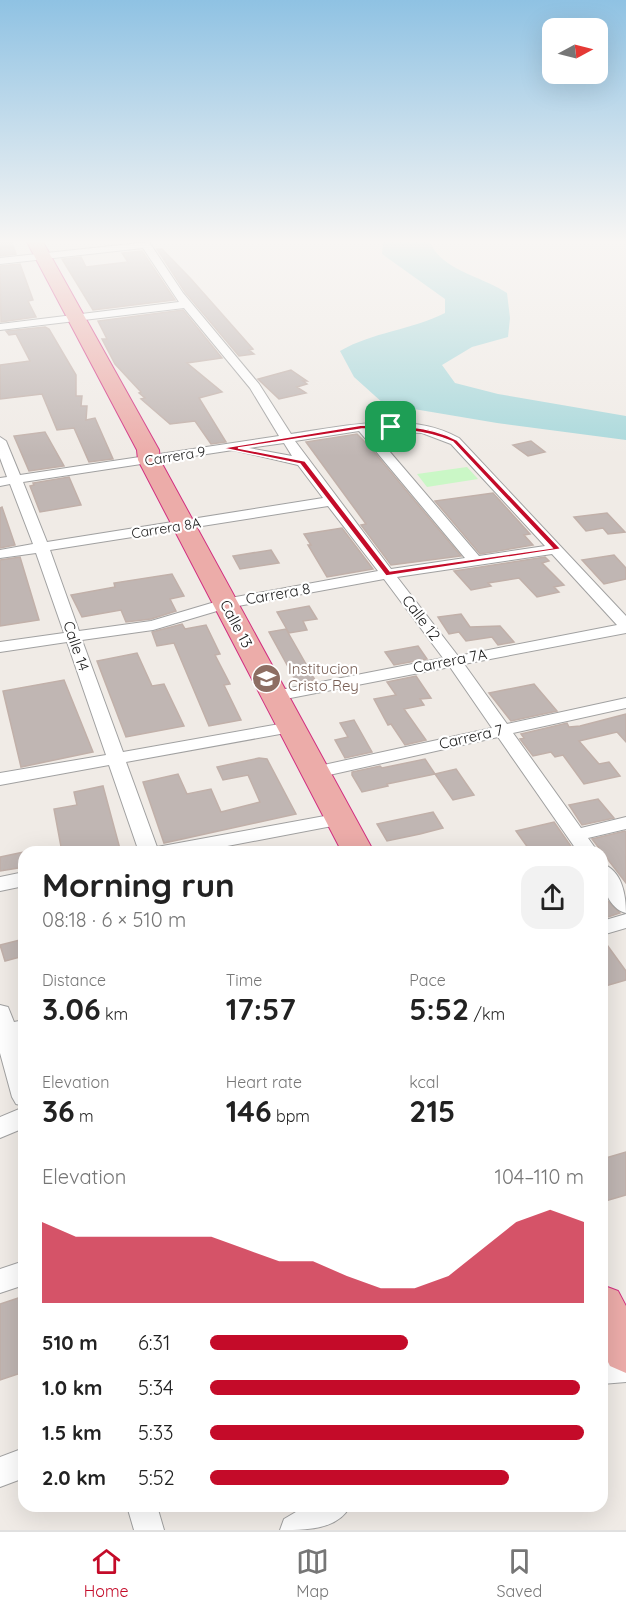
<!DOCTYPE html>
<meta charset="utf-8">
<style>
body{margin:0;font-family:Quicksand,sans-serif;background:#f2f2f2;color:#222;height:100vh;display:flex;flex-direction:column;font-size:22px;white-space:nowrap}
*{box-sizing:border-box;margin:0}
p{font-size:20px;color:#767676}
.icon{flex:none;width:33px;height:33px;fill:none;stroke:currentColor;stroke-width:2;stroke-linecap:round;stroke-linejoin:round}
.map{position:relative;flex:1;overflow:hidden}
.drawer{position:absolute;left:18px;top:846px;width:590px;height:666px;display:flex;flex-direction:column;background:#fff;border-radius:18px;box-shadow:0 6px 24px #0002}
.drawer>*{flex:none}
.needle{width:39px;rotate:83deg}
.tools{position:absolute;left:542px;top:18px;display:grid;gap:12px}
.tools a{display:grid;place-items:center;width:66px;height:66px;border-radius:12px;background:#fff;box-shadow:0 6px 24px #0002;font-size:30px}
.pin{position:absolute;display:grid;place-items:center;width:51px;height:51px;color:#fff;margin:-26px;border-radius:12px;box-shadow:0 3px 9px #0006}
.round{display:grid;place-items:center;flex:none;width:63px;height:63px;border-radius:18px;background:#f2f2f2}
.summary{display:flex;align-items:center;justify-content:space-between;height:102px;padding:0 24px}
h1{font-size:33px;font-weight:700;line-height:45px}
.stats{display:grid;grid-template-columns:repeat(3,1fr);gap:9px;height:102px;padding:6px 24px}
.stats div{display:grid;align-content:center}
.stats b{font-size:30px;font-weight:700}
.stats small{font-size:16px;font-weight:400}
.stats p{font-size:16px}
.chart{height:168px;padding:12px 24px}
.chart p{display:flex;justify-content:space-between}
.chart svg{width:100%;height:108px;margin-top:6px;fill:#c40b29;opacity:.7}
ul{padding:0 24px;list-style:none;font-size:20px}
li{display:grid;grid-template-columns:96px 72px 1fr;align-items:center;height:45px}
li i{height:15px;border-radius:8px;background:#c40b29}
.menu{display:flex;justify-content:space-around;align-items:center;height:84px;border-top:2px solid #e0e0e0;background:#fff;font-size:16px;color:#767676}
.menu a{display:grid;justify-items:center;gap:3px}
.menu .current{color:#c40b29}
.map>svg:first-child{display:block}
.park{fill:#caf7c6}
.water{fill:#a9d8db}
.building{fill:#c0b6b3;stroke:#c1b0a9;stroke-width:1.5}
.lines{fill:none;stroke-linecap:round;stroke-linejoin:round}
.minor-casing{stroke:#a1a1a1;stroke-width:2}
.trunk-casing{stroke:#d22f81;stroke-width:2}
.minor{fill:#fff;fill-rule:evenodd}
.trunk{fill:#ecaca9;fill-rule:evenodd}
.route{fill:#c40b29;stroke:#fff;stroke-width:1.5;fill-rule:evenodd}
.labels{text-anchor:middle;stroke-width:4.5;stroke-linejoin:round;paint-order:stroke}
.far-street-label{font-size:14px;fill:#202020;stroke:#fff}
.street-label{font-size:15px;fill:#202020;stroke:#fff}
.education-label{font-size:15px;fill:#785e54;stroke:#fff;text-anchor:start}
</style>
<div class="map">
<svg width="626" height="1530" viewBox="0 0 626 1530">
<rect width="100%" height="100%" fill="#f0ebe6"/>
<path class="park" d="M467,467L478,479L427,487L417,474Z"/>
<path class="water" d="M383,242H430C442,271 482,276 507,293L510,318L508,337L472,347L442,365L455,383L498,394L626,416V440L497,423L384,404L354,377L340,351C373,332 411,330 445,313V299L382,254Z"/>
<path class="building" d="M0,242H12L16,254L0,256Z
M157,249H162L191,279L253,349L249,350L254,354L239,356L185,292Z
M142,251L175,300L93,310L62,259L81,257L86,267L128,262L122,253Z
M20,264L33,300L28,301L36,317L1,322L0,266Z
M183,310L222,358L187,363L222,392L199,398L226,442L211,444L195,421L170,424L141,399L145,398L139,393L141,392L115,364L102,339H107L98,321Z
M45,327L49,329L76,375V396H82L81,406H87L86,420L95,418L113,459L89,462L74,428L57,430L42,394L0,399V365L30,361L16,334L9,335L6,331Z
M291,370L307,381H303L307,384L297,387L306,393L279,399L258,379Z
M45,432L64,466L29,471L14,436Z
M357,434L369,446L461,556L391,565L361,525L366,524L306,442Z
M531,441L545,452L528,456L513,445Z
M69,477L81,505L40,512L30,486L34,485L33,483Z
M493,493L530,534L524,535L533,545L480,554L435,501Z
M2,507L15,545L0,548V508Z
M607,513L625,532L608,534L603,528L586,531L574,517Z
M342,528L373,569L327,577L308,545H311L304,534Z
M271,550L279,563L240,569L233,556Z
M614,555L626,568V579L604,584L582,560Z
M20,557L39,620L0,626V560Z
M545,557L549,561L542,563L564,585L554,587L559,592L537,597L519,578L488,583L491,586L471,590L454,571Z
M172,574L184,596L170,599L176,611L151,619L126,622L121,610L82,617L71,595L115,587L114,583Z
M309,606L317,619L303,621L307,630L289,633L277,612Z
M461,614L470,627L500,626L514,642L498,645L492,637L466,641L459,632L449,634L438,617Z
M182,624L185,629L206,625L220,654L215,655L230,684L224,685L241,720L209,726L174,643L157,646L152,632Z
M286,629L315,680L297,683L269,632Z
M418,646L427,659L394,665L385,652Z
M137,653L152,686L164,684L184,726L126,737L97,661Z
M416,676L431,698L420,699L424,705L404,709L426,740L405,745L391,724L388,725L374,699L396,695L387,682Z
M64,680L93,752L21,767L3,691Z
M534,684L557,711L511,721L489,693Z
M626,714V742L617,732L579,741L599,764L609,762L620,776L584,784L563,755L555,757L551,752L533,756L520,739L524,738L521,734L567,723L569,727L580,726Z
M354,720L372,752L345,758L335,740L348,737L340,723Z
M259,758L267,759L296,814L164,843L143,782L178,774L187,794L211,789L221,812L260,802L248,775L223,780L217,767Z
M425,759L435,774L387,784L388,786L362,792L352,775V772L380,766L382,768Z
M456,769L474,795L453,800L435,774Z
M103,786L120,849L102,852H62L54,809L77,805L74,792Z
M598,799L614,818L582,825L569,805Z
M433,812L443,828L420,834L387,841L377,824Z
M554,822L575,852H531L516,831Z
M625,831L626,832V883L592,839Z
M24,852V867L0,871V857Z
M602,888L608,901L620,913L602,919Z
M602,938L626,971V980L602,987Z
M24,939V956L5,961L0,945Z
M626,1152V1195L602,1202V1159Z
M24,1296V1372L0,1380V1304Z"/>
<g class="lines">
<defs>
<path id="minor" d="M149,242L183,293L259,384L291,434C345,426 409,410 459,438L626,616V633L464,664L507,724L626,698V708L513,733L581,828L626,817V829L588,838L598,852H578L498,737L316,778L310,776L307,772L310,768L492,728L450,667L275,701L269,700L267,696L269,692L275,691L443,658L384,579L227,608L153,630L82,640L123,752L291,722L300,727L291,732L126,762L157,847L341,813L348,815L350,819L348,823L196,852H139L109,765L0,785V773L106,755L67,642L0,652V642L64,633L36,553L0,558V550L33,544L10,484L0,486V478L7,477L0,458V437L6,441L20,475L279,436L250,388L184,308L0,330V324L179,302L143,248L0,264V258ZM359,431L465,558L391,569L295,441ZM372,431L422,433L451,444L545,546L479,556ZM284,443L292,456L249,448ZM233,450L298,465L323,498L47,542L23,482ZM328,506L378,571L225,599L151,621L79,631L50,550ZM552,554L617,625L458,656L397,577Z
M602,864C622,870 626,895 626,913C607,908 600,881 602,864Z
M24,872V886L0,891V877Z
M626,914V928L602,935V921Z
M0,1005L8,1007L14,1022L24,1020V1038H19L24,1057V1106L16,1104L12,1097L0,1053Z
M24,1107V1128L0,1138V1117Z
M24,1261V1285L0,1293V1269Z
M626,1356V1382L602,1384V1358Z
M24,1448V1478L0,1487V1457Z
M127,1506H157L164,1530H134Z
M306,1506H350C338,1530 306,1530 280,1530L284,1519Z"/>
<path id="trunk" d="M27,242H43L159,450L160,460L374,852H342L138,460L137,450Z
M602,1285L618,1291L626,1306V1373L610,1366L602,1350Z"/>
</defs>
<use href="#minor" class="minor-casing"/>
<use href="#trunk" class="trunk-casing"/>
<use href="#minor" class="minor"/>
<use href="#trunk" class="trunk"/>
</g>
<linearGradient id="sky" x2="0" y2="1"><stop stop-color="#8fc2e3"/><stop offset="0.53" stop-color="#f8f6f4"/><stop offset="1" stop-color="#f8f6f4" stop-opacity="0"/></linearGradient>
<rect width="626" height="456" fill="url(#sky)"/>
<path class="route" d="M362,425C394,425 428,425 457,440L561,549L386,576L300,464L222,448ZM362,429C392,429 425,429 453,442L552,548L390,571L305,461L238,448Z"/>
<defs>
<symbol id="school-disc" viewBox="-11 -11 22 22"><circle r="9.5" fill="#8d6e63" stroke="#fff"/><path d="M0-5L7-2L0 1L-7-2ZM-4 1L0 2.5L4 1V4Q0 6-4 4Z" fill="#fff"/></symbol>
</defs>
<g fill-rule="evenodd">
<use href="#school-disc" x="250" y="662" width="33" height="33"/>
</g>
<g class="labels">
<g class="far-street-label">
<text transform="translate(175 456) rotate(-9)" y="5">Carrera 9</text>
<text transform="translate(166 528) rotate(-9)" y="5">Carrera 8A</text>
</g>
<g class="street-label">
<text transform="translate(278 594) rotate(-10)" y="5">Carrera 8</text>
<text transform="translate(421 618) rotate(53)" y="5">Calle 12</text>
<text transform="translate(236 624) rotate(62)" y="5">Calle 13</text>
<text transform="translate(76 646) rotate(71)" y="5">Calle 14</text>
<text transform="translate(450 661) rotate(-11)" y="5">Carrera 7A</text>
<text transform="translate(471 737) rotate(-13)" y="5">Carrera 7</text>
</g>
<g class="education-label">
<text x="288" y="674">Institucion<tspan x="288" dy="17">Cristo Rey</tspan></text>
</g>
</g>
</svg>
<div class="tools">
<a><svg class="needle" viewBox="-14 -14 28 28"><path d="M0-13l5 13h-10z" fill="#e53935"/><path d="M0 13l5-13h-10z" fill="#767676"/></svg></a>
</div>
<div class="pin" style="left:391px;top:427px;background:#1e9e55"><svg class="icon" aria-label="arrive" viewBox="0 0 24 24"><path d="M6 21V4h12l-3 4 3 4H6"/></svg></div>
<section class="drawer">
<div class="summary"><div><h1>Morning run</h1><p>08:18 · 6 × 510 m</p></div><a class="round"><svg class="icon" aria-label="share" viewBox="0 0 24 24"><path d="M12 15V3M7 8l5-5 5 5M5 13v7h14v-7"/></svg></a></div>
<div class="stats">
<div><p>Distance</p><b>3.06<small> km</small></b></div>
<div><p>Time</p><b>17:57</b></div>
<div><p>Pace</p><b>5:52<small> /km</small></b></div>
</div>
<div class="stats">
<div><p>Elevation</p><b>36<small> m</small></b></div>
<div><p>Heart rate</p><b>146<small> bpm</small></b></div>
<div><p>kcal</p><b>215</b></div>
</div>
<div class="chart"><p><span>Elevation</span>104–110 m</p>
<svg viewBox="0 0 160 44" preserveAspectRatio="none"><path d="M0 44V11L10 17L20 17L30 17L40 17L50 17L60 22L70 27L80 27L90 33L100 38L110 38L120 33L130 22L140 11L150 6L160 11V44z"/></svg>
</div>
<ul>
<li><b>510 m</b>6:31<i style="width:53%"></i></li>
<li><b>1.0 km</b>5:34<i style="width:99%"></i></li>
<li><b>1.5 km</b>5:33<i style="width:100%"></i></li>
<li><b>2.0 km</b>5:52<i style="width:80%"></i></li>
</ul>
</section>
</div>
<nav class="menu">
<a class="current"><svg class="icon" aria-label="home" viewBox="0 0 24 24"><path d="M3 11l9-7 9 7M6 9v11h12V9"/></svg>Home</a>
<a><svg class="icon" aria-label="map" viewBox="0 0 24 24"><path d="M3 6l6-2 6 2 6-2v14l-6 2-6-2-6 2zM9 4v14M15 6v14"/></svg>Map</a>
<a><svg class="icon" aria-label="saved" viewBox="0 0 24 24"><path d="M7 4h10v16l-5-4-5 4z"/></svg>Saved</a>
</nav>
